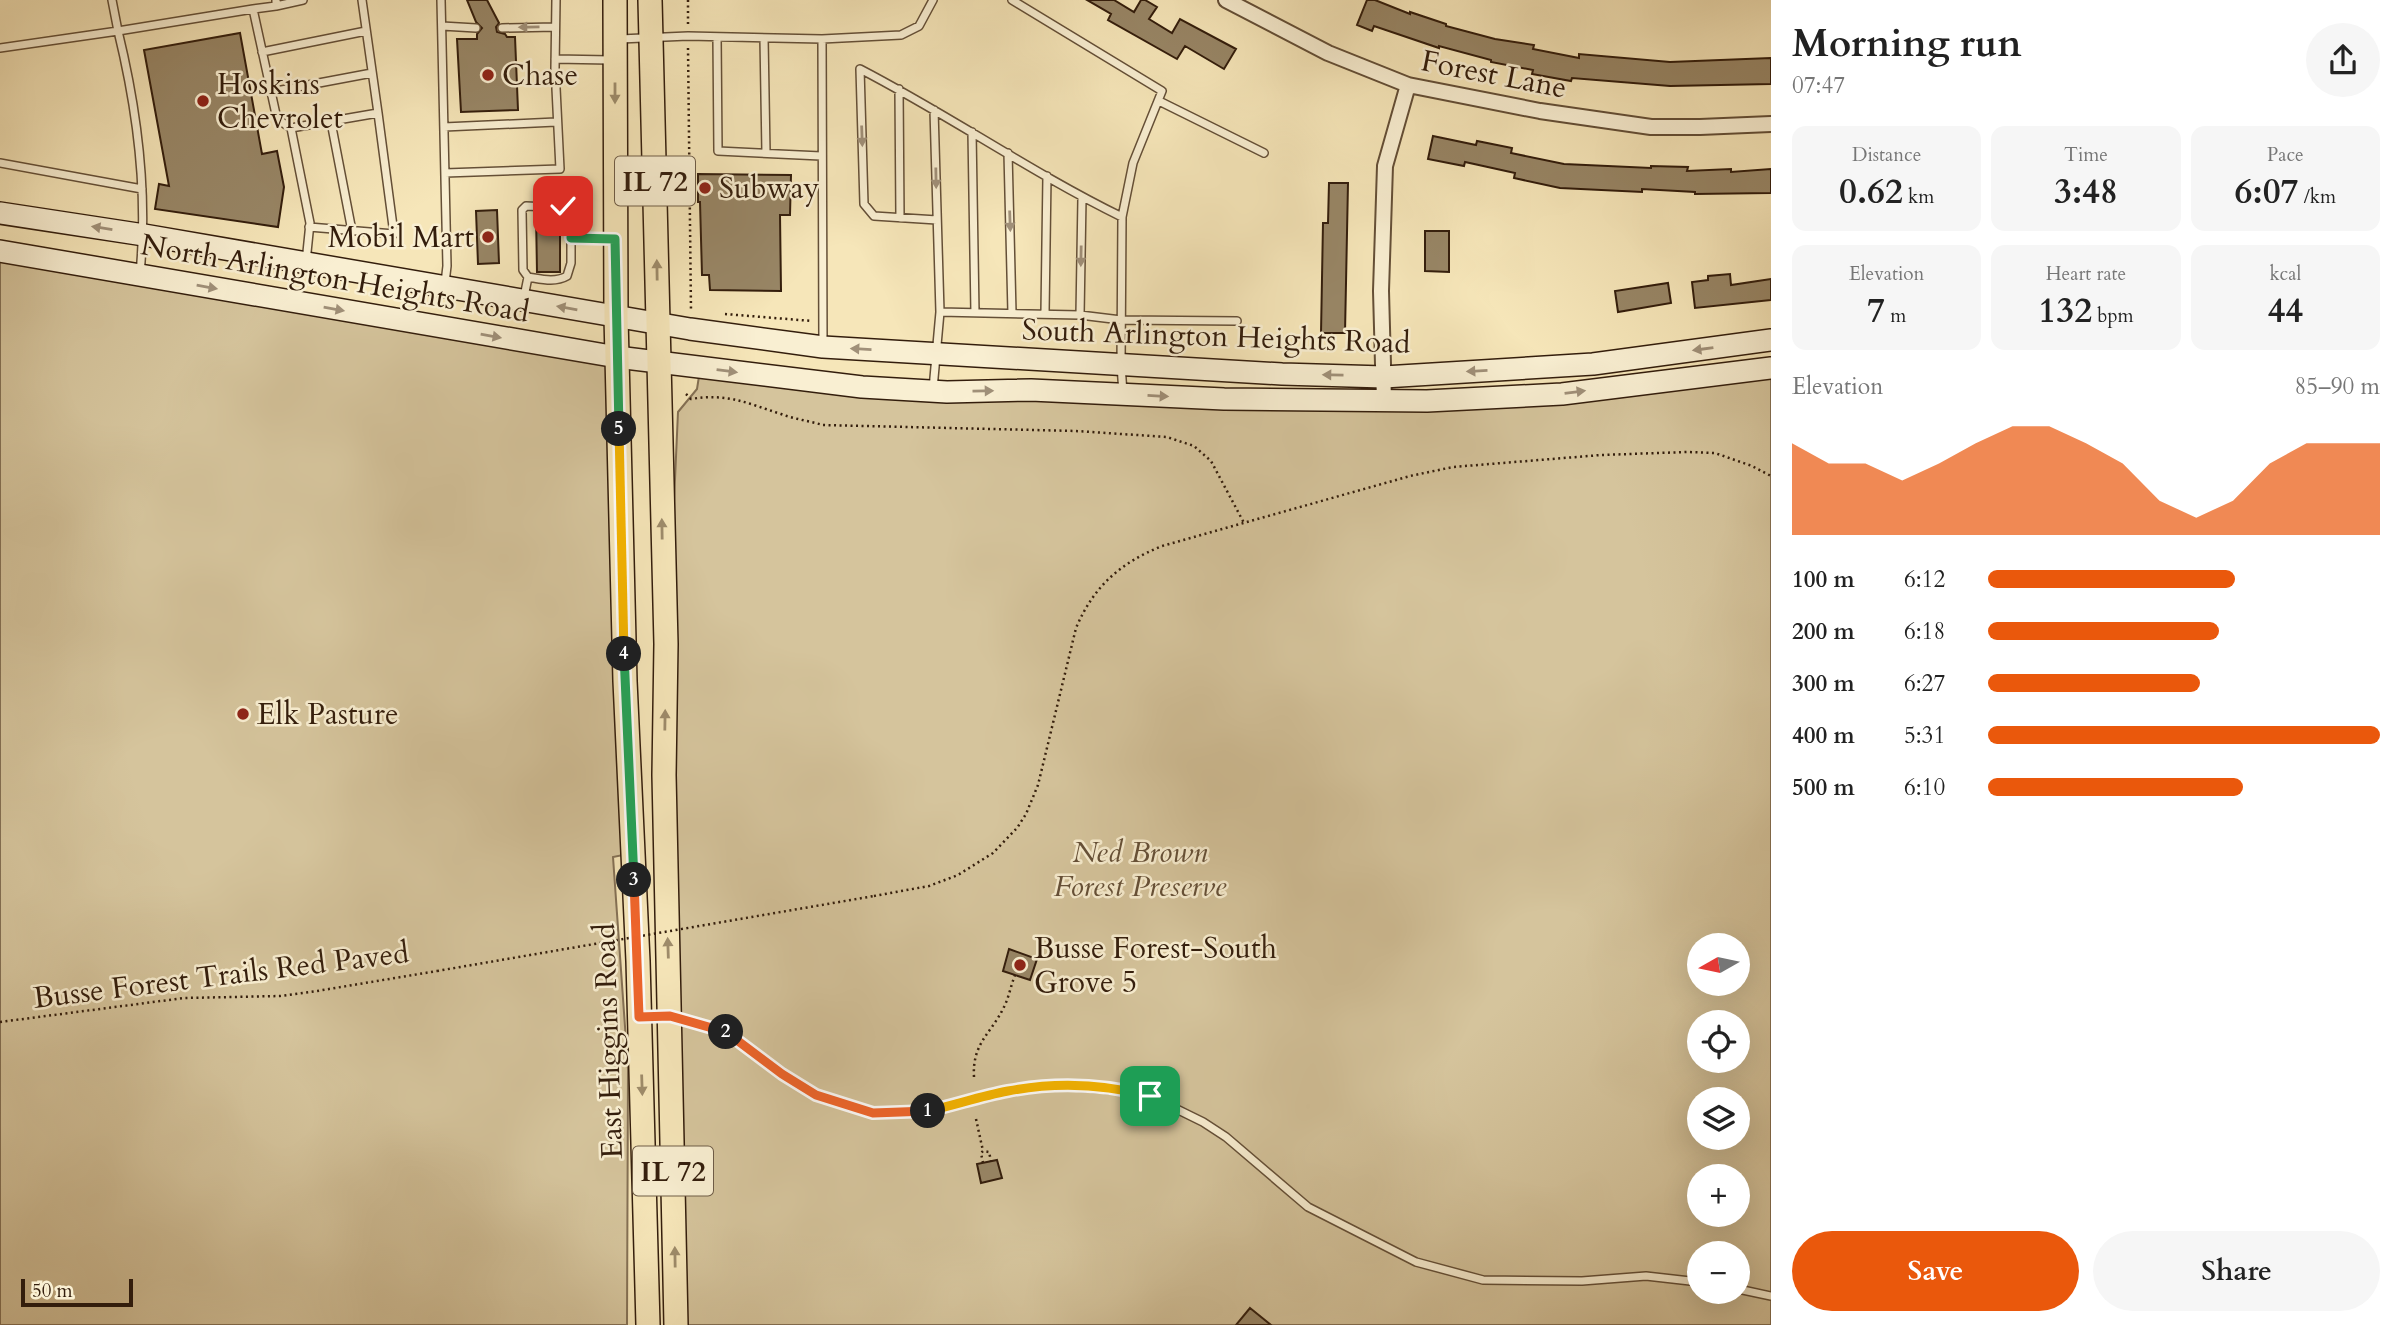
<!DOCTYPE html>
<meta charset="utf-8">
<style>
body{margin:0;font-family:Cardo,serif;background:#f6f6f6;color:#222;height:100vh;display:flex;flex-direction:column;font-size:26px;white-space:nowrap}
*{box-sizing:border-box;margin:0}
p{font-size:23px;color:#767676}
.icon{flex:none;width:38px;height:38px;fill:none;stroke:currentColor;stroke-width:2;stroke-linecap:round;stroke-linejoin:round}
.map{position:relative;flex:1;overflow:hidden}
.side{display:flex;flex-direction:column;background:#fff;width:630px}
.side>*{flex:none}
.needle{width:46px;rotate:261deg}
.controls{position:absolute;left:1687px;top:933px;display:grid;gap:14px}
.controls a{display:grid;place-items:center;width:63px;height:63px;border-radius:50%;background:#fff;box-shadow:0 7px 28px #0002;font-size:35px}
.scale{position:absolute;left:21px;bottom:18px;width:112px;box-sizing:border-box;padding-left:7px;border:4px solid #331d0c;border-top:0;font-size:19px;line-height:24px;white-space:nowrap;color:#331d0c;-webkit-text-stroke:5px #f9efd2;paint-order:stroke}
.pin{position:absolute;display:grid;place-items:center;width:60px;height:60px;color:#fff;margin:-30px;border-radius:14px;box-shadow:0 4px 10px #0006}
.km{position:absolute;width:35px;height:35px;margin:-18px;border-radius:50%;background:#222;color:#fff;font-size:19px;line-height:35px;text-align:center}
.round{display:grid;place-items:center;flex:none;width:74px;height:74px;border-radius:37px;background:#f6f6f6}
.head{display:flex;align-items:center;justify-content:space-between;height:119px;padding:0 21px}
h1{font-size:38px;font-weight:700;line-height:52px}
.metrics{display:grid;grid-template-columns:repeat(3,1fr);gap:10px;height:119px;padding:7px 21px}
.metrics div{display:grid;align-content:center;border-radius:14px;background:#f6f6f6;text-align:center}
.metrics b{font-size:35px;font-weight:700}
.metrics small{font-size:19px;font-weight:400}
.metrics p{font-size:19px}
.chart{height:196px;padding:14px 21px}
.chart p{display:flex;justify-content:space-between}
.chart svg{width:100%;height:126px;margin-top:7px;fill:#ea580c;opacity:.7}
.button{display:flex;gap:14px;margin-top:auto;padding:14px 21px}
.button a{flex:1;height:80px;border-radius:42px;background:#ea580c;color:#fff;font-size:28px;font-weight:700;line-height:80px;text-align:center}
.button a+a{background:#f6f6f6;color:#222}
ul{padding:0 21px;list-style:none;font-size:23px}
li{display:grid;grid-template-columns:112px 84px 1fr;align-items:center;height:52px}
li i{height:18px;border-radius:9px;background:#ea580c}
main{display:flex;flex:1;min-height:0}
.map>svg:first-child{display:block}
.green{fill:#d5c49c;stroke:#847054;stroke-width:2;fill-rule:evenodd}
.building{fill:#988666;stroke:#331d0c;stroke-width:2}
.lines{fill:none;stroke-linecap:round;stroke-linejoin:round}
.service-casing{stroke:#644f37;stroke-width:10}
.minor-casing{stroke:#644f37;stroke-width:18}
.secondary-casing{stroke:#331d0c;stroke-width:24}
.primary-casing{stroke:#331d0c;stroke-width:26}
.path{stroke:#331d0c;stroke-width:2.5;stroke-dasharray:2 3.5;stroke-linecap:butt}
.service{stroke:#f9efd2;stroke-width:7}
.minor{stroke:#f9efd2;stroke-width:14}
.secondary{stroke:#f9efd2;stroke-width:21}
.primary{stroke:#f6e6b9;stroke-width:23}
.path-bridge{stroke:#331d0c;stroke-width:2.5;stroke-dasharray:2 3.5;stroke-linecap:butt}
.oneway{fill:#a09079}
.oneway2{fill:#9e8c6b}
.split-1-casing{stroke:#fff;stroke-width:14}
.split-2-casing{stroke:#fff;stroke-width:14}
.split-3-casing{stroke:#fff;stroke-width:14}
.split-4-casing{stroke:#fff;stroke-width:14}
.split-5-casing{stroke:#fff;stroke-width:14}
.split-6-casing{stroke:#fff;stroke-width:14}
.split-1{stroke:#f5b400;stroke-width:9}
.split-2{stroke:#f0652b;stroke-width:9}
.split-3{stroke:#f0652b;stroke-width:9}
.split-4{stroke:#22a559;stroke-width:9}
.split-5{stroke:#f5b400;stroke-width:9}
.split-6{stroke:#22a559;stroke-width:9}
.poi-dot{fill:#8f2418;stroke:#f9efd2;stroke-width:2.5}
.labels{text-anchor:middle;stroke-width:5;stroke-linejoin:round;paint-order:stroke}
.shield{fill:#f9efd2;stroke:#6e5c47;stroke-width:2}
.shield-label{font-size:28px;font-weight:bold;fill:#331d0c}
.street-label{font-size:30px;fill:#331d0c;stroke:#f9efd2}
.poi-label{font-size:30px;fill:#331d0c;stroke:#f9efd2;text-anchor:start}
.park-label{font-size:30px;font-style:italic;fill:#644f37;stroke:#f9efd2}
</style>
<main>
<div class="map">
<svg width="1771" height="1325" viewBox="0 0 1771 1325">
<rect width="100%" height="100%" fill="#f6e6b9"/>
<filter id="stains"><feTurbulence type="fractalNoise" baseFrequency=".00286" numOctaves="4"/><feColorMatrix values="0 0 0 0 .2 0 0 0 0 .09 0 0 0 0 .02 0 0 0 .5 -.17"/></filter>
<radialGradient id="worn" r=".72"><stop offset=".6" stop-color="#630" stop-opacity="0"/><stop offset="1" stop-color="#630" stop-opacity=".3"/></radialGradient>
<path class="green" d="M0,255L617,357L633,853L613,857L628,1069L627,1325H0Z
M1771,368V1325H677L665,703L678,412L697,389L700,370L743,376L1427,401ZM1699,945H1738V984H1699ZM1699,1022H1738V1060H1699ZM1699,1099H1738V1138H1699ZM1699,1176H1738V1214H1699ZM1699,1253H1738V1292H1699Z"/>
<path class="building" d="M467,0H487L499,23L496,27L497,32L505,34L507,37H515L518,110L461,112L457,39H477V34L482,28L476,22Z
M1087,0H1114L1134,12L1141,0H1145L1157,7L1149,19L1172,33L1180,19L1236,49L1224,69L1185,46L1177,59L1108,20L1111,14Z
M1367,0H1375L1410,14V12L1446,24V26L1495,39L1534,45L1533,49L1579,58V54L1670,62L1771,58V84L1670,86L1572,78L1571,81L1532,74L1533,70L1491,62V60L1439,46V48L1374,26L1372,31L1357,25Z
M240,33L262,154L277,151L284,187L278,227L155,209L159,184L169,186L144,50Z
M1433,136L1476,145L1477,141L1512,148L1511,153L1564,164L1651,168V166L1688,167L1687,171L1731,169V172L1771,169V193L1695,194V192L1642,189V192L1560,188L1514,178L1515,173L1465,162L1464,166L1428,159Z
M698,174L791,175L790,215H780L781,291L710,290L709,275H702L700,202H698Z
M1329,183H1348L1345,333H1321L1323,223H1328Z
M497,210L499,263L478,264L476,211Z
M536,213L560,214V272H537Z
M1425,231H1449V272L1425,271Z
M1730,274L1731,285L1771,279V300L1695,308L1692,282L1708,280V276Z
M1668,283L1671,303L1618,312L1615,291Z
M1009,949L1037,959L1030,980L1003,971Z
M997,1160L1002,1178L981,1183L977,1164Z
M1250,1308L1271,1325H1236Z"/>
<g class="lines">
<defs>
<path id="service" d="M112,0L118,31L253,9
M276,0V6L253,9L277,119L291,128L310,223L306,262
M441,0L447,266L445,283
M1012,0L1162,91L1133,163L1122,217L1121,365L1123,393
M276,6L303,0
M442,26L476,28
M502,28L555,27
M717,37L718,151L821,156
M764,38L766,153
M620,39L688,36L822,39L823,346
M822,39L901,35L919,26L933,0
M0,48L118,31C137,109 148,193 140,273
M262,52L366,31
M555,59L610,60
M899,89L900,218
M271,92L372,73
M1159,101L1264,153
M331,122L352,231
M444,127L556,122
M291,128L378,113L362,0
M972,132L975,313
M1008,153L1012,313
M0,163L142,189
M445,173L560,169L555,68L556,0
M937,220L874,216L864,204L860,69C949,115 1032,173 1122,217
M309,227L394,234L378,113
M528,277L523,270L522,210L526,206L569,208L572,218L571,238
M524,297L528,277C541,279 555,283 567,276L571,263V238L611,239
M940,312L1080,315L1121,320L1237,321
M1045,313L1047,176
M1080,315L1082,198
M933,389L940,312L934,110
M644,1017L670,1016L730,1033L782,1074L816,1095L873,1113L929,1111L1009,1091L1051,1085L1130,1091L1150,1096L1203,1122L1226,1137L1308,1207L1416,1262L1483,1280L1582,1281L1646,1276L1699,1282
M1738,1289L1771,1296"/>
<path id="minor" d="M1226,0L1328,53L1408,85L1540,111L1651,127H1700L1771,124
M1384,401L1381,291L1385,166L1408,85"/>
<path id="secondary" d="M0,213L144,235L690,329L823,347L1282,374L1384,377L1593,364L1771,340
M0,251L617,357L862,387L947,392L1031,390L1224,399L1427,401L1562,394L1771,368"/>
<path id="primary" d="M615,0L616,317L625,681L638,961L648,1325
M650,0L666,644L664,775L676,1325"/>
</defs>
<use href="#service" class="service-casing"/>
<use href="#minor" class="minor-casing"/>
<use href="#secondary" class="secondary-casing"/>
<use href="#primary" class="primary-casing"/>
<path class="path" d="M688,0V24
M688,48L691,311
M725,314L812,321
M686,394L691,399C727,393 747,403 781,414C794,419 809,421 823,425L1076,431L1167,437L1194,446L1211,461L1244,523
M874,896L929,886L958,875L993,853L1017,828L1026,814L1038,785L1076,628C1094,586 1120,563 1162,546L1410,476L1453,467L1601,455L1687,452L1715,453L1752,466L1771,476
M0,1022L184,998L280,996L317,991L437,971
M974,1077C972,1043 991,1034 1004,1007C1009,997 1011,985 1015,975
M976,1119L983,1151
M983,1163L981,1153L983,1151L989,1152L991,1161"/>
<use href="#service" class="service"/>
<use href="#minor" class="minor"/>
<use href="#secondary" class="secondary"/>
<use href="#primary" class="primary"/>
<path class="path-bridge" d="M437,971L874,896"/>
</g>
<defs><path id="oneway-solid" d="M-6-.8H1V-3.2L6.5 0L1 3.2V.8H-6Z" transform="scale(1.75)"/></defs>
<g class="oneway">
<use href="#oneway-solid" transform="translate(529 27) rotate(179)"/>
<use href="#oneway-solid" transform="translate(862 136) rotate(88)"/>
<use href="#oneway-solid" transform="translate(936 178) rotate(89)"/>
<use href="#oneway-solid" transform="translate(1010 221) rotate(88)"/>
<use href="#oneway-solid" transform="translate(102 228) rotate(-171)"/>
<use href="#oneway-solid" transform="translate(1081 256) rotate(91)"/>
<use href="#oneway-solid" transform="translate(207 287) rotate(10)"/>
<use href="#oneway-solid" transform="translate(567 308) rotate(-170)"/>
<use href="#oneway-solid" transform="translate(334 309) rotate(10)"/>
<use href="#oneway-solid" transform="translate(491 336) rotate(10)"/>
<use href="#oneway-solid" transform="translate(861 349) rotate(-177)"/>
<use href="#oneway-solid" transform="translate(1703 349) rotate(172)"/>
<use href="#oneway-solid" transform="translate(727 371) rotate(7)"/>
<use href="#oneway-solid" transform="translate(1477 371) rotate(177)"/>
<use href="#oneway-solid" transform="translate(1333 375) rotate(-179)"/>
<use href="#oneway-solid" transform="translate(983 391) rotate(-1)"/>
<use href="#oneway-solid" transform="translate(1575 392) rotate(-7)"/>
<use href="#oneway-solid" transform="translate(1158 396) rotate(3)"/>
</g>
<g class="oneway2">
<use href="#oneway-solid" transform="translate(615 93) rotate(90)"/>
<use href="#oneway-solid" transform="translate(657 270) rotate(-91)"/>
<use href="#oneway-solid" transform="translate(662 529) rotate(-91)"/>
<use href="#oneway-solid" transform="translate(665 720) rotate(-89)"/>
<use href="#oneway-solid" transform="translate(668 948) rotate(-92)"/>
<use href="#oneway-solid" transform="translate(642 1085) rotate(88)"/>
<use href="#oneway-solid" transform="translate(675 1257) rotate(-91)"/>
</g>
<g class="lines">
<defs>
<path id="split-1" d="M928,1111C955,1105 981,1096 1008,1091C1055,1082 1104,1084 1150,1096"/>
<path id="split-2" d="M726,1032L782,1074L816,1095L873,1113L928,1111"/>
<path id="split-3" d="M634,880L639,1017L670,1016L726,1032"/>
<path id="split-4" d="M624,654L634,880"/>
<path id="split-5" d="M619,429L624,654"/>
<path id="split-6" d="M563,206L569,208L572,218L571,238L615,239L619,429"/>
</defs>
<use href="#split-1" class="split-1-casing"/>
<use href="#split-2" class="split-2-casing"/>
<use href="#split-3" class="split-3-casing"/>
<use href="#split-4" class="split-4-casing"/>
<use href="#split-5" class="split-5-casing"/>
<use href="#split-6" class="split-6-casing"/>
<use href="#split-1" class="split-1"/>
<use href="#split-2" class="split-2"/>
<use href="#split-3" class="split-3"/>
<use href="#split-4" class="split-4"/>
<use href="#split-5" class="split-5"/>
<use href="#split-6" class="split-6"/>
</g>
<g class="poi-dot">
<circle cx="488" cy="75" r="7"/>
<circle cx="203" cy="101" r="7"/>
<circle cx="705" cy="188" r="7"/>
<circle cx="488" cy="237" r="7"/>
<circle cx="243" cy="714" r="7"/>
<circle cx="1020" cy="965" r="7"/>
</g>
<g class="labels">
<g class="shield">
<rect x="615" y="156.5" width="80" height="49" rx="5"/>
<rect x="633" y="1146.5" width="80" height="49" rx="5"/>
</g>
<g class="shield-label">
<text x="655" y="191">IL 72</text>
<text x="673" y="1181">IL 72</text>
</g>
<g class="street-label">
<text transform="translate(1494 74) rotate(11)" y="10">Forest Lane</text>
<text transform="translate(335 278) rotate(10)" y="10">North Arlington Heights Road</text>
<text transform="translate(1216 336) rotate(2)" y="10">South Arlington Heights Road</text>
<text transform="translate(221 975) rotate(-7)" y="10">Busse Forest Trails Red Paved</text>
<text transform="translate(608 1041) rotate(-92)" y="10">East Higgins Road</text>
</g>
<g class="poi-label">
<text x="502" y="85">Chase</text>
<text x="217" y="94">Hoskins<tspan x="217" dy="34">Chevrolet</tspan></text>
<text x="719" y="198">Subway</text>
<text x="474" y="247" text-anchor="end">Mobil Mart</text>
<text x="257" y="724">Elk Pasture</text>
<text x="1034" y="958">Busse Forest-South<tspan x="1034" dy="34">Grove 5</tspan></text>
</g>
<g class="park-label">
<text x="1140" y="862">Ned Brown<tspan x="1140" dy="34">Forest Preserve</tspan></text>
</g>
</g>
<rect width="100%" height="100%" filter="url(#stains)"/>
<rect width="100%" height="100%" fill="url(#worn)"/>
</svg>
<div class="controls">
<a><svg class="needle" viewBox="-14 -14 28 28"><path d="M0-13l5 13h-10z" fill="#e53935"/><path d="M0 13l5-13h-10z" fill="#767676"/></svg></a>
<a><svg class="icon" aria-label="locate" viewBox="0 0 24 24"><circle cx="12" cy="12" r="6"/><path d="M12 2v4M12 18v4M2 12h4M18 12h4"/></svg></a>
<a><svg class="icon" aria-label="layers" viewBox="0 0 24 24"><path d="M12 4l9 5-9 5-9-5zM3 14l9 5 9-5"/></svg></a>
<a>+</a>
<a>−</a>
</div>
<div class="scale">50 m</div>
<div class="pin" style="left:1150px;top:1096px;background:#1e9e55"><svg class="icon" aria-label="arrive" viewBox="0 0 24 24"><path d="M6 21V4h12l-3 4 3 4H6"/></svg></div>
<div class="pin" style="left:563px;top:206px;background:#d93025"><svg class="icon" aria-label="check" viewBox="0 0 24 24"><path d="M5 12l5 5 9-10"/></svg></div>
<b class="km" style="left:928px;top:1111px">1</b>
<b class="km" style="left:726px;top:1032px">2</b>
<b class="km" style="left:634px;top:880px">3</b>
<b class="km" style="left:624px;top:654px">4</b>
<b class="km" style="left:619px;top:429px">5</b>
</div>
<section class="side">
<div class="head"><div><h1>Morning run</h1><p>07:47</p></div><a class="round"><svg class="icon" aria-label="share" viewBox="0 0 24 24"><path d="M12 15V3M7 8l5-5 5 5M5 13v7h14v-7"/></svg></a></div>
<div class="metrics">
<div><p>Distance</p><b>0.62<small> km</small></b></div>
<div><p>Time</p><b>3:48</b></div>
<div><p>Pace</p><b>6:07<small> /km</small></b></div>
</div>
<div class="metrics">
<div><p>Elevation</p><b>7<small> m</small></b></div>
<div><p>Heart rate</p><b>132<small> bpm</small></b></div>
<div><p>kcal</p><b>44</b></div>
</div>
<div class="chart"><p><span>Elevation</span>85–90 m</p>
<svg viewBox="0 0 160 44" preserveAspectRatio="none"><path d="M0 44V12L10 19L20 19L30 25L40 19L50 12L60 6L70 6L80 12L90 19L100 32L110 38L120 32L130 19L140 12L150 12L160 12V44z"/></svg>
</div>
<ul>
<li><b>100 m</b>6:12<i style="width:63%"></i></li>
<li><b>200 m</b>6:18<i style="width:59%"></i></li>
<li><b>300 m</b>6:27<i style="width:54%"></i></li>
<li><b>400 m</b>5:31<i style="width:100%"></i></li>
<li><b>500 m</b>6:10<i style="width:65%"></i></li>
</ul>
<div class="button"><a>Save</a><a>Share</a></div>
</section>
</main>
